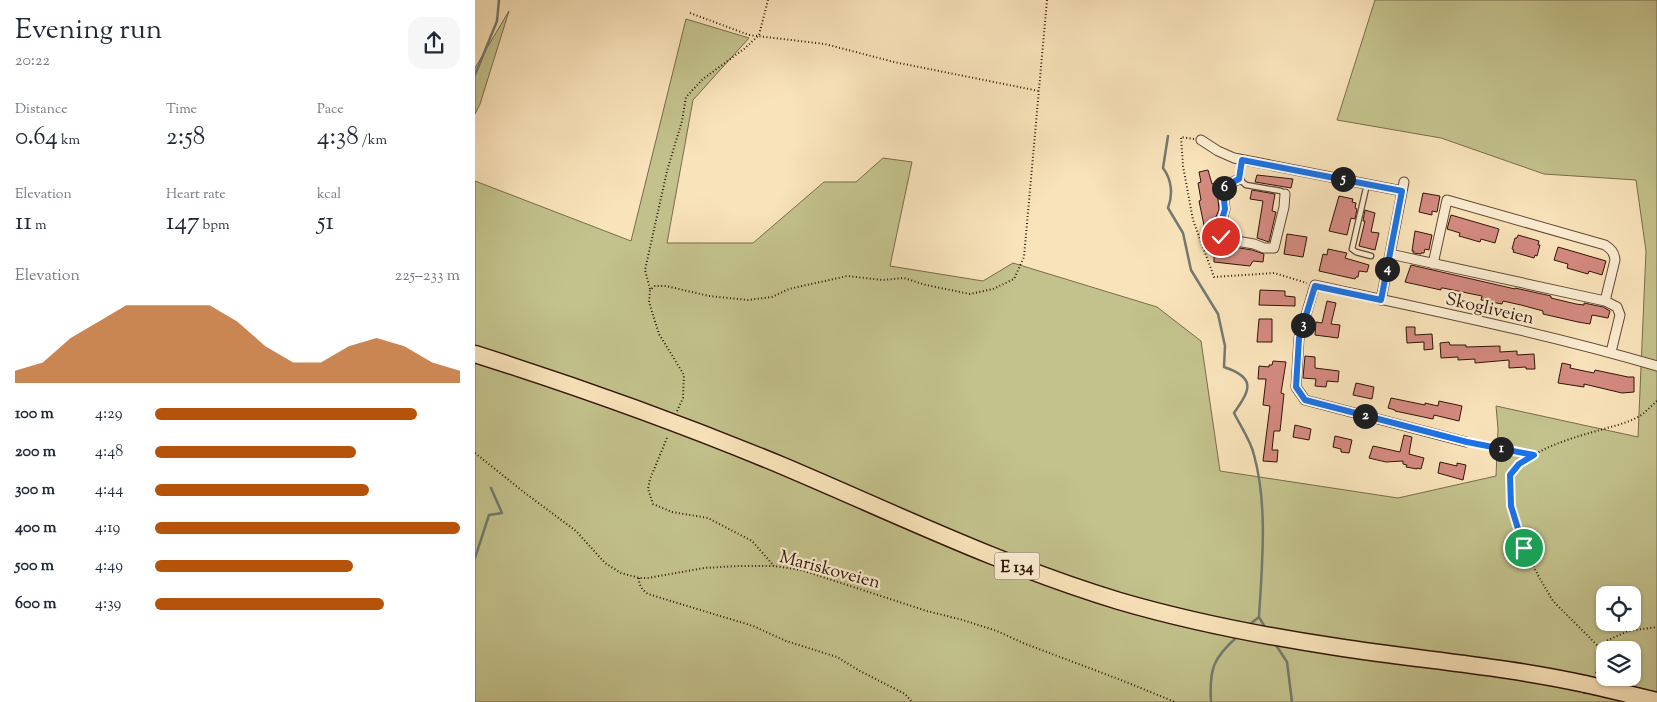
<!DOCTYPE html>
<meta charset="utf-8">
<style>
body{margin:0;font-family:"Sorts Mill Goudy",serif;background:#f6f6f7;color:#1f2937;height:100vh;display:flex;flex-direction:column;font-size:19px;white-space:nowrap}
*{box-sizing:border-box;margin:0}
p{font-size:16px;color:#747a83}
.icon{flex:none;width:28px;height:28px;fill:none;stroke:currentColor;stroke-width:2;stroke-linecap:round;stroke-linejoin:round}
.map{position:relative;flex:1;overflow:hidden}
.details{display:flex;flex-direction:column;background:#fff;width:475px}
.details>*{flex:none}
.tools{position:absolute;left:1121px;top:586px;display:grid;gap:10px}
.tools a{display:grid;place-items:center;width:45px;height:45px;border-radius:10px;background:#fff;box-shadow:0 1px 4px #0004;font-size:25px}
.pin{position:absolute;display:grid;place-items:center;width:42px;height:42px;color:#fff;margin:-21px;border:2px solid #fff;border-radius:50%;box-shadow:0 1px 5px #0007}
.km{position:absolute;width:25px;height:25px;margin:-12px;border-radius:50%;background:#222;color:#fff;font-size:14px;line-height:25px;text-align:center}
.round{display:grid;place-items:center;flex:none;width:52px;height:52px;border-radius:15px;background:#f6f6f7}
.head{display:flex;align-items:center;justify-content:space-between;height:85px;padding:0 15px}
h1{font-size:28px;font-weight:600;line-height:38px}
.metrics{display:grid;grid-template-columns:repeat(3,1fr);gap:8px;height:85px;padding:5px 15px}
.metrics div{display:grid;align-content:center}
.metrics b{font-size:25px;font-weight:600}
.metrics small{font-size:14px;font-weight:400}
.metrics p{font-size:14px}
.chart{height:140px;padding:10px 15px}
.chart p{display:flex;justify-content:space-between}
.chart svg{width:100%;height:90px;margin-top:5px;fill:#b45309;opacity:.7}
ul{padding:0 15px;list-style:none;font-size:16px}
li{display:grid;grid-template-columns:80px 60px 1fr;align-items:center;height:38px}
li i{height:12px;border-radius:6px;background:#b45309}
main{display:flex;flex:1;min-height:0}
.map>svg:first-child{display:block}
.green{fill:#c3c28c;stroke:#7a6b4a;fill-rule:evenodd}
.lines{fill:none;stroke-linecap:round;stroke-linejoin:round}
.stream{stroke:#727970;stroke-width:2.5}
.building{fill:#d48a80;stroke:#311408}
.lane-casing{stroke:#634834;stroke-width:7}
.street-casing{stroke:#634834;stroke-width:11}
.highway-casing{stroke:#311408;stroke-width:19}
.path{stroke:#311408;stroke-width:2;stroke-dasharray:1 2.5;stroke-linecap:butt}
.lane{stroke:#fbedd2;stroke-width:4.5}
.street{stroke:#fbedd2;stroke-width:9}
.highway{stroke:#f9e3ba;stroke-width:16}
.highway-bridge-casing{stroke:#311408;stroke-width:19;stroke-linecap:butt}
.highway-bridge{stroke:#f9e3ba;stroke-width:16}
.route-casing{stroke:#fff;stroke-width:10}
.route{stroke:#1a73e8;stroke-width:6}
.labels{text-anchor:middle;stroke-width:4.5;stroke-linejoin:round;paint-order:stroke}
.shield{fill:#fbedd2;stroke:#6e5545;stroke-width:1}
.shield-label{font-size:16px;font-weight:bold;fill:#311408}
.street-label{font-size:18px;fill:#311408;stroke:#fbedd2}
</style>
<main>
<section class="details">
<div class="head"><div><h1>Evening run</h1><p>20:22</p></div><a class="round"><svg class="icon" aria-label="share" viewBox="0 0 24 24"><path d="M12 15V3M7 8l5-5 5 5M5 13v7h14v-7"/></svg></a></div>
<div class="metrics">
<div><p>Distance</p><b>0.64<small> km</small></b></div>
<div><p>Time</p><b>2:58</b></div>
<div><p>Pace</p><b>4:38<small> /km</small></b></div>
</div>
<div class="metrics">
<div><p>Elevation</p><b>11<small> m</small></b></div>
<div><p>Heart rate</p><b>147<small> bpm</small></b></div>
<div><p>kcal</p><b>51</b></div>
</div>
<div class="chart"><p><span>Elevation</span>225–233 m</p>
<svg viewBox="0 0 160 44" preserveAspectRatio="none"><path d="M0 44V38L10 34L20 22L30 14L40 6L50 6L60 6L70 6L80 14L90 26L100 34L110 34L120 26L130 22L140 26L150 34L160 38V44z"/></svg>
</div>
<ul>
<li><b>100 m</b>4:29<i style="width:86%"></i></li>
<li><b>200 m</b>4:48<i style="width:66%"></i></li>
<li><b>300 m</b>4:44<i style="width:70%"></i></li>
<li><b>400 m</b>4:19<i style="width:100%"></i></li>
<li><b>500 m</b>4:49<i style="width:65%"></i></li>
<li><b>600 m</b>4:39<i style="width:75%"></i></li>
</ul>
</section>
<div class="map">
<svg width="1182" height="702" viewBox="0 0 1182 702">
<rect width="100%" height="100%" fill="#f9e3ba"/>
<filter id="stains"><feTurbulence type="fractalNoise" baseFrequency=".004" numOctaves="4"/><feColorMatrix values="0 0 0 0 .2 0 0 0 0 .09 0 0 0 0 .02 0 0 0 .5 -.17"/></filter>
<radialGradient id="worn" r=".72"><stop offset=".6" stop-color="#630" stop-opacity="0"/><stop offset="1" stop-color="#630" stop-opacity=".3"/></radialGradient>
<path class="green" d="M900,0H1182V702H0V181L156,241L211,19L274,38L218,100L192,243H278L349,182H381L408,158L437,162L415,266L508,281L538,263L682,307L726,341L745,471L923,498L1021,476L1023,429L1021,406L1163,437L1171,251L1161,180L1069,174L966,138L862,120ZM1130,595H1158V622H1130ZM1130,650H1158V678H1130Z
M34,11L5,104L0,114V68Z"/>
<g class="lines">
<path class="stream" d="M0,75L22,21L24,0
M693,136L688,168C697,180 698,195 693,208L708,233L716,270L743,314L750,346L749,367C782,378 775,390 759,413C766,427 776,441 779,455C793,506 787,565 784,617L774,625
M0,558L14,515L27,513L16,488
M784,617L791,629
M799,642L812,662L817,702
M736,702C734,669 738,658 763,636"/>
</g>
<path class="building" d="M733,170L737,184L741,183L744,209L741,217L737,218L738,229L730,230L724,201L726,200L723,183L726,182L724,172Z
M782,175L818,179L816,188L780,182Z
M777,190L800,194L797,211L801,212L794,242L782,238L788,201L775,199Z
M948,193L965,196L962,212L957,211V215L944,212Z
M864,196L878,199L877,202L881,203L880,208L882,209L880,219L876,218L872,235L854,231Z
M890,210L900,213L896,232L904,233L900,250L884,246L890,221H888Z
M976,215L1024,229L1020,243L1006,239L1005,242L984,236L985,233L972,229Z
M940,231L957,235L954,250L950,249L949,253H946V254L938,253L939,251H937Z
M812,234L832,237L828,257L809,254Z
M1043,235L1064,241L1063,245H1065L1062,256L1060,255L1059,258L1038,252L1039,250L1037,249L1040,238H1042Z
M739,244L777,250L789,254L788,262L778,261L775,266L739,262Z
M1083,247L1131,261L1127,275L1114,271L1113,274L1092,268L1093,264L1079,260Z
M853,249L872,253L870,258L894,265L892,272L884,271L883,277H881L880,279L844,271L848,254L852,255Z
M936,265L1040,289V288L1076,296V298L1101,304L1109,305V303L1128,307L1135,311L1133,318L1117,315L1115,324L1103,322L1068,314V311L1046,305L1028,301L1027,304L1006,300L1007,296L968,288H966V290L930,282Z
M785,290L810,291V296L820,297V306L784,305Z
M852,301L861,303L856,324L865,325L863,338L840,335L841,322L847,323Z
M784,319H797V342H782Z
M931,327H940V335L957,334L958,349L949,350V342L932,343Z
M974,342L975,345H991V347L1025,346V352L1042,351V355L1059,354L1060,369H1051V367L1034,368V360L1000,363V359L983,360V357L966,358L965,343Z
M830,356L840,357V368L864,371L863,382L852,381L851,387L840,386L841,379L828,378Z
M798,361L811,362L806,393L809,394L805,431H799L797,450H803L802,462L788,461L795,406L788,405L791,379H783L784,366L794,367V365H797Z
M1087,363L1096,365L1095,368L1119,373L1120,370L1153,377H1159V392L1147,393L1109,384V387L1083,383Z
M881,383L899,387L897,399L878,395Z
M916,398L950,405V403L963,406L964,401L987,406L984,421L959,415L958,419L920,411V410L913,408Z
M820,425L836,429L834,440L818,437Z
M929,435L937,437L934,454L949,458L946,469L942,468V469L931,467L932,465L928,464V461L911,462L894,458L898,446L925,452Z
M860,436L877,440L874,453L866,452V449L858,447Z
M965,462L982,466V463L991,465L988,480L963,473Z"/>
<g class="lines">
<defs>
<path id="lane" d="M767,160L764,179L771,185L806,191L810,194
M892,184L877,249L881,252L896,256"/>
<path id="street" d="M726,140L743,151L759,158L927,191
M764,179L750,186L748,191L750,209L744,231L746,237L749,239L779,244L789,248H799L809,207L810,194
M915,254L1130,301L1142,307L1145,315L1136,352
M958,264L972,200L1130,245C1136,249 1139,252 1140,260L1130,301
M906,300L929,182
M991,442L830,400L821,387L824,338L840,285C954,310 1070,333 1182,366"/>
<path id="highway" d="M0,354C104,387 207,424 308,466C419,513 528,566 644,601C716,622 788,636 862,647C945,660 1028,666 1110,684
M1132,689L1182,701"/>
</defs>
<use href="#lane" class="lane-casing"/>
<use href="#street" class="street-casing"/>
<use href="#highway" class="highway-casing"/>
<path class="path" d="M215,13L274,35L350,44L419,62L564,91
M719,139L706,137L708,166L718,220L739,277L799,273L832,283
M175,289L170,270L192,171L207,121L211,97L228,79L269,49L284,35L293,0
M202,411L208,398L209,375L184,334L174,302L175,290L180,286H191L234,296L273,300L297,297L314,289L372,276L408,280L429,278L451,285L495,294L518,289L539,279L549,257L572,0
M192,438L175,479L173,489L178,504L197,512L233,518L277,541L299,566
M999,443L1058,455
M0,453L50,493L101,531L130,563L146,573L164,578H173L229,568L263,566H299L326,570L452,611L488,620L522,631L548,643L646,680L700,702
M164,578C163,584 168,591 173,594L278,626L311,641L362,657L385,671L430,694L437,702
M1127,650L1078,601L1065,579L1049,548L1036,506L1035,475C1058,447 1098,438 1132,428C1143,425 1154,422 1165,416C1171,412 1176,406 1182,401
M1121,673L1124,656L1131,641L1153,631L1182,627"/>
<use href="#lane" class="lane"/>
<use href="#street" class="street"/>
<use href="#highway" class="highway"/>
<defs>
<path id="highway-bridge" d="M1110,684L1132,689"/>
</defs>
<use href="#highway-bridge" class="highway-bridge-casing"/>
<use href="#highway-bridge" class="highway-bridge"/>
</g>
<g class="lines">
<defs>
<path id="route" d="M746,237L745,226L750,209L748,191L750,186L764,179L767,160L927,191L906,300L840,286L824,338L821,387L830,400L992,442L1059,455L1044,464L1035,475L1036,506L1049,548"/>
</defs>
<use href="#route" class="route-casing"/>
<use href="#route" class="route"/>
</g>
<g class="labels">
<rect class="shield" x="519.5" y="552.5" width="45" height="27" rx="4"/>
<g class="shield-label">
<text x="542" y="572">E 134</text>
</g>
<g class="street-label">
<text transform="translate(1015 308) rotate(13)" y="6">Skogliveien</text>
<text transform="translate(355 569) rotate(15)" y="6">Mariskoveien</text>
</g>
</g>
<rect width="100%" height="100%" filter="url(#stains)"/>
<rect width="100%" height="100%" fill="url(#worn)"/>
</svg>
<div class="tools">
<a><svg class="icon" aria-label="locate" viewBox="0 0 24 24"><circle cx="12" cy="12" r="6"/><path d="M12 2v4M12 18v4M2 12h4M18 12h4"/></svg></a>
<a><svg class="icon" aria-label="layers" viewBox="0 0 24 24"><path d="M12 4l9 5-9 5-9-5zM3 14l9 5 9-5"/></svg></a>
</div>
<div class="pin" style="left:1049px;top:548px;background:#1e9e55"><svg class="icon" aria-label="arrive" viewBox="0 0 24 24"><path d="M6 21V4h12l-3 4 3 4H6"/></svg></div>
<div class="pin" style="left:746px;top:237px;background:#d93025"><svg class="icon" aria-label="check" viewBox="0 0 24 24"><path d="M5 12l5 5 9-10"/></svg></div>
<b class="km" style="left:1026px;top:449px">1</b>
<b class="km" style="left:890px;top:416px">2</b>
<b class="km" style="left:828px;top:325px">3</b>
<b class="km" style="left:912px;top:269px">4</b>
<b class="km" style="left:868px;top:179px">5</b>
<b class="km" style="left:749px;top:188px">6</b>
</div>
</main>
